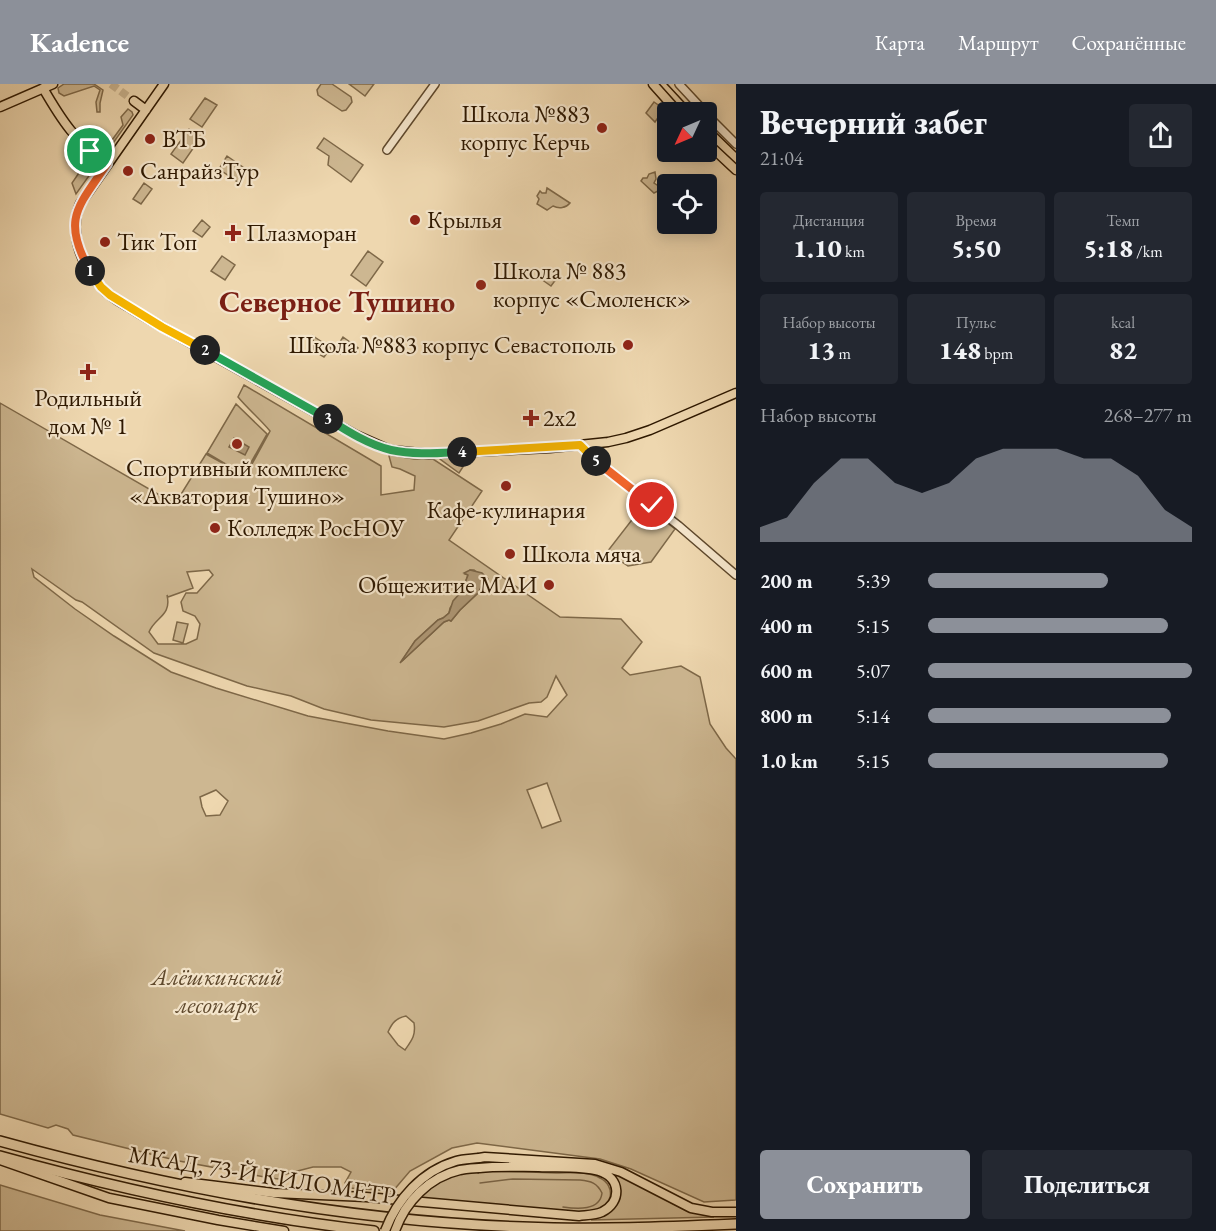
<!DOCTYPE html>
<html lang="ru">
<meta charset="utf-8">
<style>
body{margin:0;font-family:"EB Garamond",serif;background:#242831;color:#f1f3f6;height:100vh;display:flex;flex-direction:column;font-size:22px;white-space:nowrap}
*{box-sizing:border-box;margin:0}
p{font-size:20px;color:#9ea1a6}
.icon{flex:none;width:33px;height:33px;fill:none;stroke:currentColor;stroke-width:2;stroke-linecap:round;stroke-linejoin:round}
.map{position:relative;flex:1;overflow:hidden}
.side{display:flex;flex-direction:column;background:#171b24;width:480px}
.side>*{flex:none}
.needle{width:39px;rotate:226deg}
.buttons{position:absolute;left:657px;top:18px;display:grid;gap:12px}
.buttons a{display:grid;place-items:center;width:60px;height:60px;border-radius:6px;background:#171b24;box-shadow:0 3px 15px #0003;font-size:30px}
.pin{position:absolute;display:grid;place-items:center;width:51px;height:51px;color:#fff;margin:-26px;border:3px solid #fff;border-radius:50%;box-shadow:0 2px 6px #0007}
.km{position:absolute;width:30px;height:30px;margin:-15px;border-radius:50%;background:#222;color:#fff;font-size:16px;line-height:30px;text-align:center}
.round{display:grid;place-items:center;flex:none;width:63px;height:63px;border-radius:6px;background:#242831}
.headline{display:flex;align-items:center;justify-content:space-between;height:102px;padding:0 24px}
h1{font-size:33px;font-weight:800;line-height:45px}
.figures{display:grid;grid-template-columns:repeat(3,1fr);gap:9px;height:102px;padding:6px 24px}
.figures div{display:grid;align-content:center;border-radius:6px;background:#242831;text-align:center}
.figures b{font-size:26px;font-weight:800}
.figures small{font-size:16px;font-weight:400}
.figures p{font-size:16px}
.chart{height:168px;padding:12px 24px}
.chart p{display:flex;justify-content:space-between}
.chart svg{width:100%;height:108px;margin-top:6px;fill:#8c9099;opacity:.7}
.primary-button{display:flex;gap:12px;margin-top:auto;padding:12px 24px}
.primary-button a{flex:1;height:69px;border-radius:6px;background:#8c9099;color:#fff;font-size:24px;font-weight:800;line-height:69px;text-align:center}
.primary-button a+a{background:#242831;color:#f1f3f6}
ul{padding:0 24px;list-style:none;font-size:20px}
li{display:grid;grid-template-columns:96px 72px 1fr;align-items:center;height:45px}
li i{height:15px;border-radius:8px;background:#8c9099}
header{display:flex;align-items:center;gap:36px;box-sizing:border-box;height:84px;padding:0 30px;background:#8c9099;color:#fff}
header strong{font-size:28px}
nav{display:flex;gap:33px;margin-inline-start:auto;font-size:21px}
main{display:flex;flex:1;min-height:0}
.map>svg:first-child{display:block}
.green{fill:#cdb791;stroke:#7e6848;stroke-width:1.5;fill-rule:evenodd}
.water{fill:#ad9674;stroke:#7a6446;stroke-width:1.5}
.lines{fill:none;stroke-linecap:round;stroke-linejoin:round}
.stream{stroke:#7a6446;stroke-width:1.5}
.major-tunnel{stroke:#c8b18c;stroke-width:8;stroke-dasharray:8 4;stroke-linecap:butt}
.minor-casing{stroke:#5e482c;stroke-width:10}
.major-casing{stroke:#2e1800;stroke-width:11}
.highway-casing{stroke:#2e1800;stroke-width:12}
.minor{stroke:#f4e5cb;stroke-width:7}
.major{stroke:#eed7af;stroke-width:8}
.highway{stroke:#eed7af;stroke-width:9}
.tram{stroke:#2e1800;stroke-width:1.5}
.major-bridge-casing{stroke:#2e1800;stroke-width:11;stroke-linecap:butt}
.major-bridge{stroke:#eed7af;stroke-width:8}
.split-1-casing{stroke:#fff;stroke-width:12}
.split-2-casing{stroke:#fff;stroke-width:12}
.split-3-casing{stroke:#fff;stroke-width:12}
.split-4-casing{stroke:#fff;stroke-width:12}
.split-5-casing{stroke:#fff;stroke-width:12}
.split-6-casing{stroke:#fff;stroke-width:12}
.split-1{stroke:#f0652b;stroke-width:8}
.split-2{stroke:#f5b400;stroke-width:8}
.split-3{stroke:#22a559;stroke-width:8}
.split-4{stroke:#22a559;stroke-width:8}
.split-5{stroke:#f5b400;stroke-width:8}
.split-6{stroke:#f0652b;stroke-width:8}
.poi-dot{fill:#8f2418;stroke:#f4e5cb;stroke-width:2}
.labels{text-anchor:middle;stroke-width:4.5;stroke-linejoin:round;paint-order:stroke}
.poi-label{font-size:24px;fill:#2e1800;stroke:#f4e5cb;text-anchor:start}
.park-label{font-size:24px;font-style:italic;fill:#5e482c;stroke:#f4e5cb}
.street-label{font-size:24px;fill:#2e1800;stroke:#f4e5cb}
.district-label{font-size:30px;font-weight:bold;fill:#7a1f14;stroke:#f4e5cb}
</style>
<header>
<strong>Kadence</strong>
<nav><a>Карта</a><a>Маршрут</a><a>Сохранённые</a></nav>
</header>
<main>
<div class="map">
<svg width="736" height="1147" viewBox="0 0 736 1147">
<rect width="100%" height="100%" fill="#eed7af"/>
<filter id="stains"><feTurbulence type="fractalNoise" baseFrequency=".00333" numOctaves="4"/><feColorMatrix values="0 0 0 0 .2 0 0 0 0 .09 0 0 0 0 .02 0 0 0 .5 -.17"/></filter>
<radialGradient id="worn" r=".72"><stop offset=".6" stop-color="#630" stop-opacity="0"/><stop offset="1" stop-color="#630" stop-opacity=".3"/></radialGradient>
<path class="green" d="M64,0H94L103,6L100,19V28H97L96,18L100,6L94,2L64,12L59,9L58,4Z
M321,0H332L351,13L352,18L346,26L342,27L318,11L317,6Z
M349,0H374L365,12Z
M205,14L217,21L202,43L190,35Z
M654,18L664,25L655,38L646,29Z
M128,25L132,28L133,31L106,69L104,67L123,41L121,33Z
M189,45L201,53L183,79L171,70Z
M324,54L363,81L351,98L328,81L329,72L317,64Z
M227,72L247,86L239,99L219,85Z
M89,75L91,76L96,82L76,110L72,99L85,80L84,79Z
M655,88L656,95L654,99L660,103L658,107L654,109L641,97L643,94H647L649,90Z
M144,99L152,105L141,120L133,115Z
M547,104L570,119C566,124 559,125 553,122L547,126L537,120L539,115L537,112L540,107L542,109H546Z
M202,136L210,143L202,153L193,147Z
M368,167L383,178L366,202L351,191Z
M222,172L235,181L225,196L211,187Z
M543,184L557,194L551,202L541,195Z
M313,252L331,264L324,273L314,267Z
M343,253L358,264L354,269L341,270L335,266Z
M244,301L381,382V411L414,406L415,392L400,385L392,383L389,372L390,371L414,375H433L482,407L449,456L560,533L621,535L642,558L622,584L630,591L681,582L700,593L710,640L726,664L736,675V1116L704,1118L631,1085L600,1075L477,1059L452,1064L410,1087L393,1107L349,1104L345,1099L351,1088L341,1083H313L286,1090L279,1095L270,1094L179,1077L73,1051L68,1045L56,1041L48,1044L0,1030V319L175,420L206,370L239,388L207,369L236,320L267,350L244,391H246L270,347C260,335 248,325 238,313ZM32,485L76,516L82,518L154,569L247,602L291,612L324,625L371,636L444,643L478,637L529,619L541,618L547,613L556,592L567,611L547,633L525,630L501,640L471,649L444,655L388,647L308,632L216,604L171,588L114,552L75,525L34,493ZM209,486L213,491L197,509H186L181,518L183,527L195,532L200,540L197,555L186,560H158L149,548C155,533 172,532 167,511L168,513L193,504L187,488ZM470,486H474L488,498L481,503L479,508L460,526L451,537L449,536L444,538L402,577L415,557L438,536L443,534L449,529L450,524L462,507L468,491L465,490ZM547,699L561,737L542,744L527,706ZM216,706L228,717L220,731L206,732L202,723L200,713ZM406,932L414,939C416,951 412,956 405,966L398,961L388,948C392,939 396,934 406,932Z
M470,372L459,389L440,375V374Z
M645,419L650,422L647,426L649,427L651,426L675,445L651,478L628,482L607,468Z
M177,538L188,540L183,559L173,556Z
M598,1083L619,1090L687,1127L714,1133L591,1136C604,1133 615,1127 620,1113Z
M480,1087C506,1087 532,1088 559,1089C572,1089 589,1087 600,1094C607,1097 612,1105 610,1113C607,1126 591,1128 580,1130L399,1113L428,1088H479Z
M0,1101L100,1131L185,1147H0Z"/>
<path class="water" d="M234,354L249,363L245,371L229,363Z
M470,486L482,489L488,495V498L481,503L479,508L460,526L451,537L449,536L444,538L400,579L415,557L438,536L443,534L449,529L453,517L462,507L468,491L464,489Z"/>
<g class="lines">
<path class="stream" d="M480,1099L513,1095L580,1096C591,1097 597,1099 602,1109C600,1127 577,1125 563,1123"/>
<path class="major-tunnel" d="M111,0L134,17"/>
<defs>
<path id="minor" d="M679,0L705,28
M706,30L736,60
M387,66L435,0
M580,361L597,378L679,442L736,491"/>
<path id="major" d="M164,0L80,120C68,149 82,183 102,204C110,213 122,219 132,225C148,235 164,244 180,253C239,286 298,319 356,351L390,366L429,370L550,364L608,358L626,354L650,346L736,309
M653,0L678,28
M43,4C62,37 76,58 107,80
M134,17L146,26
M0,23L53,0
M706,58L736,86
M479,1074L485,1073L595,1080L621,1088L691,1124L712,1128H736
M0,1076L109,1114L218,1136L284,1147
M185,1098L274,1109L366,1113L579,1132C587,1131 595,1131 602,1128C622,1118 621,1094 599,1087C581,1082 558,1084 539,1083C519,1083 499,1082 479,1084"/>
<path id="highway" d="M0,1057C170,1104 346,1137 523,1143C594,1146 665,1143 736,1140
M0,1072C123,1106 247,1133 374,1147"/>
</defs>
<use href="#minor" class="minor-casing"/>
<use href="#major" class="major-casing"/>
<use href="#highway" class="highway-casing"/>
<use href="#minor" class="minor"/>
<use href="#major" class="major"/>
<use href="#highway" class="highway"/>
<path class="tram" d="M667,0L693,28
M706,39L736,68"/>
<defs>
<path id="major-bridge" d="M385,1147C397,1115 422,1087 456,1077C463,1075 471,1075 479,1074
M395,1147C405,1118 429,1093 460,1086C466,1085 473,1084 479,1084"/>
</defs>
<use href="#major-bridge" class="major-bridge-casing"/>
<use href="#major-bridge" class="major-bridge"/>
</g>
<g class="lines">
<defs>
<path id="split-1" d="M90,67L107,80C78,123 61,135 90,187"/>
<path id="split-2" d="M90,187L101,203L110,211L162,243L205,266"/>
<path id="split-3" d="M205,266L328,335"/>
<path id="split-4" d="M328,335C347,347 369,361 391,366C414,371 438,369 462,368"/>
<path id="split-5" d="M462,368L580,361L596,377"/>
<path id="split-6" d="M596,377L652,421"/>
</defs>
<use href="#split-1" class="split-1-casing"/>
<use href="#split-2" class="split-2-casing"/>
<use href="#split-3" class="split-3-casing"/>
<use href="#split-4" class="split-4-casing"/>
<use href="#split-5" class="split-5-casing"/>
<use href="#split-6" class="split-6-casing"/>
<use href="#split-1" class="split-1"/>
<use href="#split-2" class="split-2"/>
<use href="#split-3" class="split-3"/>
<use href="#split-4" class="split-4"/>
<use href="#split-5" class="split-5"/>
<use href="#split-6" class="split-6"/>
</g>
<g class="poi-dot">
<circle cx="602" cy="44" r="6"/>
<circle cx="150" cy="55" r="6"/>
<circle cx="128" cy="87" r="6"/>
<circle cx="415" cy="136" r="6"/>
<path d="M230 140h6v6h6v6h-6v6h-6v-6h-6v-6h6z"/>
<circle cx="105" cy="158" r="6"/>
<circle cx="481" cy="201" r="6"/>
<circle cx="628" cy="261" r="6"/>
<path d="M85 279h6v6h6v6h-6v6h-6v-6h-6v-6h6z"/>
<path d="M528 325h6v6h6v6h-6v6h-6v-6h-6v-6h6z"/>
<circle cx="237" cy="360" r="6"/>
<circle cx="506" cy="402" r="6"/>
<circle cx="215" cy="444" r="6"/>
<circle cx="510" cy="470" r="6"/>
<circle cx="549" cy="501" r="6"/>
</g>
<g class="labels">
<g class="poi-label">
<text x="590" y="38" text-anchor="end">Школа №883<tspan x="590" dy="28">корпус Керчь</tspan></text>
<text x="162" y="63">ВТБ</text>
<text x="140" y="95">СанрайзТур</text>
<text x="427" y="144">Крылья</text>
<text x="246" y="157">Плазморан</text>
<text x="117" y="166">Тик Топ</text>
<text x="493" y="195">Школа № 883<tspan x="493" dy="28">корпус «Смоленск»</tspan></text>
<text x="616" y="269" text-anchor="end">Школа №883 корпус Севастополь</text>
<text x="88" y="322" text-anchor="middle">Родильный<tspan x="88" dy="28">дом № 1</tspan></text>
<text x="543" y="342">2х2</text>
<text x="237" y="392" text-anchor="middle">Спортивный комплекс<tspan x="237" dy="28">«Акватория Тушино»</tspan></text>
<text x="506" y="434" text-anchor="middle">Кафе-кулинария</text>
<text x="227" y="452">Колледж РосНОУ</text>
<text x="522" y="478">Школа мяча</text>
<text x="537" y="509" text-anchor="end">Общежитие МАИ</text>
</g>
<g class="park-label">
<text x="217" y="901">Алёшкинский<tspan x="217" dy="28">лесопарк</tspan></text>
</g>
<g class="street-label">
<text transform="translate(262 1091) rotate(9)" y="8">МКАД, 73-Й КИЛОМЕТР</text>
</g>
<g class="district-label">
<text x="337" y="228">Северное Тушино</text>
</g>
</g>
<rect width="100%" height="100%" filter="url(#stains)"/>
<rect width="100%" height="100%" fill="url(#worn)"/>
</svg>
<div class="buttons">
<a><svg class="needle" viewBox="-14 -14 28 28"><path d="M0-13l5 13h-10z" fill="#e53935"/><path d="M0 13l5-13h-10z" fill="#9ea1a6"/></svg></a>
<a><svg class="icon" aria-label="locate" viewBox="0 0 24 24"><circle cx="12" cy="12" r="6"/><path d="M12 2v4M12 18v4M2 12h4M18 12h4"/></svg></a>
</div>
<div class="pin" style="left:90px;top:67px;background:#1e9e55"><svg class="icon" aria-label="arrive" viewBox="0 0 24 24"><path d="M6 21V4h12l-3 4 3 4H6"/></svg></div>
<div class="pin" style="left:652px;top:421px;background:#d93025"><svg class="icon" aria-label="check" viewBox="0 0 24 24"><path d="M5 12l5 5 9-10"/></svg></div>
<b class="km" style="left:90px;top:187px">1</b>
<b class="km" style="left:205px;top:266px">2</b>
<b class="km" style="left:328px;top:335px">3</b>
<b class="km" style="left:462px;top:368px">4</b>
<b class="km" style="left:596px;top:377px">5</b>
</div>
<section class="side">
<div class="headline"><div><h1>Вечерний забег</h1><p>21:04</p></div><a class="round"><svg class="icon" aria-label="share" viewBox="0 0 24 24"><path d="M12 15V3M7 8l5-5 5 5M5 13v7h14v-7"/></svg></a></div>
<div class="figures">
<div><p>Дистанция</p><b>1.10<small> km</small></b></div>
<div><p>Время</p><b>5:50</b></div>
<div><p>Темп</p><b>5:18<small> /km</small></b></div>
</div>
<div class="figures">
<div><p>Набор высоты</p><b>13<small> m</small></b></div>
<div><p>Пульс</p><b>148<small> bpm</small></b></div>
<div><p>kcal</p><b>82</b></div>
</div>
<div class="chart"><p><span>Набор высоты</span>268–277 m</p>
<svg viewBox="0 0 160 44" preserveAspectRatio="none"><path d="M0 44V38L10 34L20 20L30 10L40 10L50 20L60 24L70 20L80 10L90 6L100 6L110 6L120 10L130 10L140 17L150 31L160 38V44z"/></svg>
</div>
<ul>
<li><b>200 m</b>5:39<i style="width:68%"></i></li>
<li><b>400 m</b>5:15<i style="width:91%"></i></li>
<li><b>600 m</b>5:07<i style="width:100%"></i></li>
<li><b>800 m</b>5:14<i style="width:92%"></i></li>
<li><b>1.0 km</b>5:15<i style="width:91%"></i></li>
</ul>
<div class="primary-button"><a>Сохранить</a><a>Поделиться</a></div>
</section>
</main>
